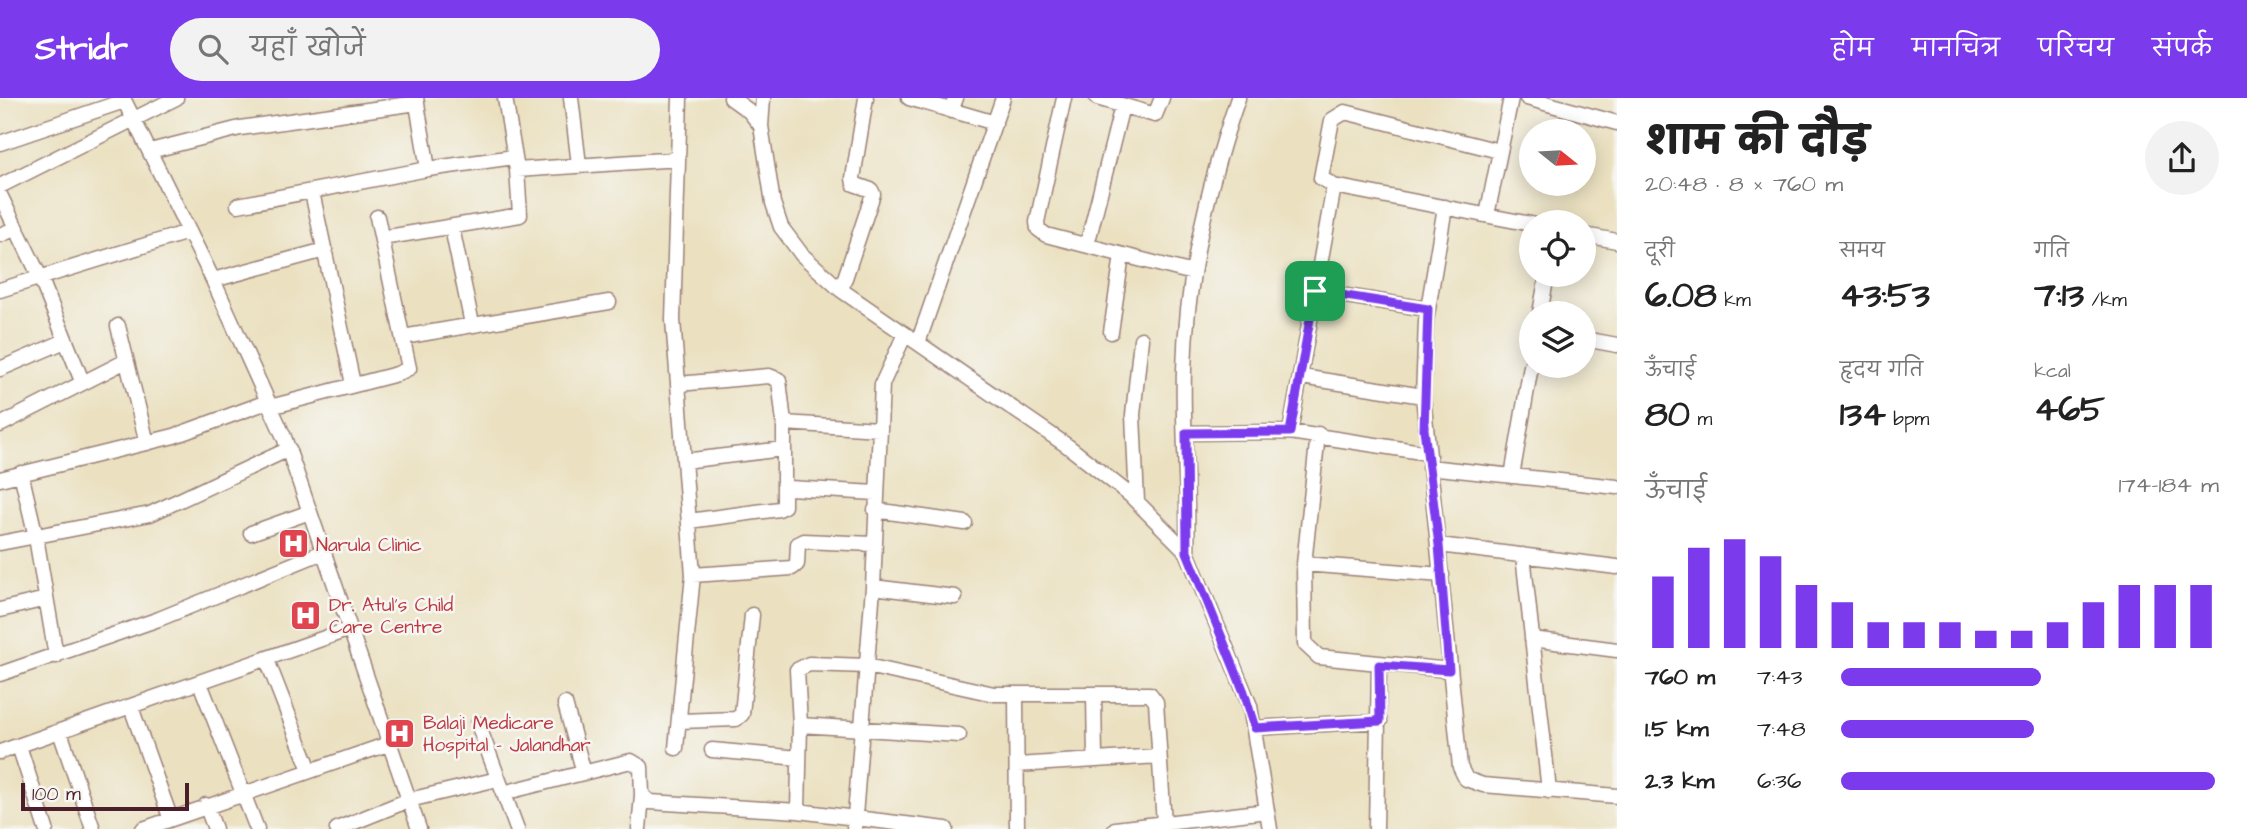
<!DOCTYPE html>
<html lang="hi">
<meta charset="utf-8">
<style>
body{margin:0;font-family:"Architects Daughter","Playpen Sans Deva",sans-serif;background:#f2f2f2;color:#222;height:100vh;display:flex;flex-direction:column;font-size:26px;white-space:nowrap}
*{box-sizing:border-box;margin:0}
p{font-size:23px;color:#767676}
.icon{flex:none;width:38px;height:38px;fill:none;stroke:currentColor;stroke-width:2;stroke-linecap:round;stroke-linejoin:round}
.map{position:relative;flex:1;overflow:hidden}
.details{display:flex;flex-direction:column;background:#fff;width:630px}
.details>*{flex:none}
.needle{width:46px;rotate:108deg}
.tools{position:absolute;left:1519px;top:21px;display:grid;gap:14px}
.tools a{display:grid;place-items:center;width:77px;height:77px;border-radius:50%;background:#fff;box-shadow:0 4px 18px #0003;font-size:35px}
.scale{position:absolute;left:21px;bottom:18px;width:168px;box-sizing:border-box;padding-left:7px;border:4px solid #4a1f2b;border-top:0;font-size:19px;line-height:24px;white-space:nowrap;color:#4a1f2b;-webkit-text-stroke:5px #f6f6f2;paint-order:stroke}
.pin{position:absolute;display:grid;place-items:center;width:60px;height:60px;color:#fff;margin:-30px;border-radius:14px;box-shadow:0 4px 10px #0006}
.round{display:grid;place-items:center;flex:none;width:74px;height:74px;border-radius:37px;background:#f2f2f2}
.head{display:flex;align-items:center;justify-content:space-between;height:119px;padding:0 28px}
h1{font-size:38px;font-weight:800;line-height:52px}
.stats{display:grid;grid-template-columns:repeat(3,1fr);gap:10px;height:119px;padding:7px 28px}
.stats div{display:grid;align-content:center}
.stats b{font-size:35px;font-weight:800}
.stats small{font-size:19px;font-weight:400}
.stats p{font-size:19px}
.chart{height:196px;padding:14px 28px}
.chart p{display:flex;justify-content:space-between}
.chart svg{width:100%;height:126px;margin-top:7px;stroke:#7c3aed;stroke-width:6}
ul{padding:0 28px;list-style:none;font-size:23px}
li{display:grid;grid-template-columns:112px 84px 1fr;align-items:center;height:52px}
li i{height:18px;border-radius:9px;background:#7c3aed}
header{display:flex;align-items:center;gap:42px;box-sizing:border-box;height:98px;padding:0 35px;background:#7c3aed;color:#fff}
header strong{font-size:33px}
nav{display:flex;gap:38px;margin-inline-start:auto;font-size:24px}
.search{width:490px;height:63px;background:#f2f2f2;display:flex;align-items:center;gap:18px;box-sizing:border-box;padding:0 24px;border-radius:38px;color:#767676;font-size:26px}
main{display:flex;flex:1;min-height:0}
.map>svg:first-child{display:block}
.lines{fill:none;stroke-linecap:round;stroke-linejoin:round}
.minor-casing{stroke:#9a8076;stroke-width:17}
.minor{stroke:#fff;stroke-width:14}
.route-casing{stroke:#fff;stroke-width:14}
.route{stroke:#7c3aed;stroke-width:9}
.labels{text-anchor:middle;stroke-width:5;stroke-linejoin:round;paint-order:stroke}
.health-label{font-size:19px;fill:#be3a42;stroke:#f6f6f2;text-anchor:start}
</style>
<header>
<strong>Stridr</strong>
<div class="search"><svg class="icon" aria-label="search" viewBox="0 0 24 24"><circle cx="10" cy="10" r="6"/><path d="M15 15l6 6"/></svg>यहाँ खोजें</div>
<nav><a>होम</a><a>मानचित्र</a><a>परिचय</a><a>संपर्क</a></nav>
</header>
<main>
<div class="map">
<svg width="1617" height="731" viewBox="0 0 1617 731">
<rect width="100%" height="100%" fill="#f6f6f2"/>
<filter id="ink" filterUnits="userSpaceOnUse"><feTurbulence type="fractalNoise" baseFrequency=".0143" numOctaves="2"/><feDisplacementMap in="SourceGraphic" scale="14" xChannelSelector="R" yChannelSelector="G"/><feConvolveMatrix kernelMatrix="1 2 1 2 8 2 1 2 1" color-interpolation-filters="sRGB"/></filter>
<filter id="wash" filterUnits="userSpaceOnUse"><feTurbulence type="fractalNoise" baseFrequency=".00686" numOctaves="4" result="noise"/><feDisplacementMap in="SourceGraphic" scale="28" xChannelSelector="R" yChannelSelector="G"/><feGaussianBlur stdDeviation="1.57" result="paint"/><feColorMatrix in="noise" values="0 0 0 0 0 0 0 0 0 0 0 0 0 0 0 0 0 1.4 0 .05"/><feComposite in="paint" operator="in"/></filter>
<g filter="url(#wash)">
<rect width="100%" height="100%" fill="#ebe1c1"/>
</g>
<g filter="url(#ink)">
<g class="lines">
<defs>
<path id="minor" d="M123,0L213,182L284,339L419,731
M416,0L428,71
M571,0L579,67
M731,0L749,13L761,28L773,105L781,129L802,157L841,192L1069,349L1130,397L1187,454L1250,608L1270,731
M909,0L995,25
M1064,0L1037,124L1038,131L1046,137L1193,175
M1097,0L1155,17L1162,0
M1527,0L1617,25
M951,13L956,0
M761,28L763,0
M0,45L124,3
M150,53L240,30L417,5
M1499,53L1345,14L1332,22L1321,80L1334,88L1531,126
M517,72L678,61
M0,88L176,0
M312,94L353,286
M0,97L40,179L82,283
M238,107L428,71L514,59
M1445,109L1426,223L1423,298L1460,669L1466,681L1483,687L1617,698
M1487,117L1511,0
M452,130L472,226
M0,137L17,130
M1584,137L1617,143
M382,140L520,117L517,72L505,0
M1087,147L1122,8
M213,182L325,152
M0,192L188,134
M841,192L873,96L871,92L854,86L853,80L866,0
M1315,193L1428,211
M1540,215L1547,177
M118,228L147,345
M1111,234L1122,157
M403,239L609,204
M1584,241L1617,247
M918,245L1003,0
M0,271L65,243
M1302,279L1423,298
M678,286L769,278L779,282L784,325V394
M270,309L397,276L409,270L377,119
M784,325L879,331
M0,327L126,263
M1290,334L1334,88
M1186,335L1290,334L1428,355
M1318,336L1304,466L1305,546L1319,559L1449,572
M684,363L783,351
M1429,369L1617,389
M21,375L36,439L56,558
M1512,378L1531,268
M0,381L174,338L267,304
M1137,404L1133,317L1141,241
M875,412L965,425
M689,423L779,411L784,408V394L789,390L876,395
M251,435L310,414
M0,445L150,416L289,351
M1439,447L1617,469
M1187,454C1189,394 1182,333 1184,272C1186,180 1208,87 1238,0
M1523,457L1549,693
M1304,466L1442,477
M693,477L792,470L797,466L798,446L804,443L873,446
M873,489L955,499
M0,512L46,501
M1532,541L1617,552
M267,562L310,672
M0,576L159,521L323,454
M200,585L257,731
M1016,597L1017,731
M1094,597L1095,661
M565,606L584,675
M131,609L170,719
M680,623L736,621L742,616L752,517
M478,626L517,731
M800,627L959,637
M1255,630L1380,623
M60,634L93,731
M19,648L46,731
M676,650L693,477L673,222L680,0
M712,652L799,660
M0,654L350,531
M1017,667L1159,658
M503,695L631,663L641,669L642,697L650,704L798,713L946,731
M206,707L215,731
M798,713L800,627L797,572L809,566L867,568L994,596H1150L1156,604L1164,726
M143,731L388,646
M337,731L409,702L498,681
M639,731L642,697
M854,731L873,489L882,286L905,236
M1115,731L1267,713
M1376,731L1379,567"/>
</defs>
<use href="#minor" class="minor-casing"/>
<use href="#minor" class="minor"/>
</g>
</g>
<g class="lines" filter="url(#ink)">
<defs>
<path id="route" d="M1315,193L1428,211L1424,331L1439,447L1449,572L1379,567L1380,623L1255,630L1244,594L1187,454L1186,335L1290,334Z"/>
</defs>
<use href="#route" class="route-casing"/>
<use href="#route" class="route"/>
</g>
<defs>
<symbol id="hospital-square" viewBox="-11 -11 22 22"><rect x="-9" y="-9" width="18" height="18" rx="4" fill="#e0444e" stroke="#f6f6f2"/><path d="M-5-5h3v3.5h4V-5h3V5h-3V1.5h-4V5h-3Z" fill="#fff"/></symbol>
</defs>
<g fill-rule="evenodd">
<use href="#hospital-square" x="276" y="428" width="35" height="35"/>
<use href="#hospital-square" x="288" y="500" width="35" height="35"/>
<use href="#hospital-square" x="382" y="618" width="35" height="35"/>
</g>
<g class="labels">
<g class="health-label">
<text x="316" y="453">Narula Clinic</text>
<text x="329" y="513">Dr. Atul's Child<tspan x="329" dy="22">Care Centre</tspan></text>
<text x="423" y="631">Balaji Medicare<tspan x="423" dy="22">Hospital - Jalandhar</tspan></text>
</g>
</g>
</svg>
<div class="tools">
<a><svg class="needle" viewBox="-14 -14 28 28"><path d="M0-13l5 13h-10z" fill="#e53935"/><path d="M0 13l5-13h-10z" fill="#767676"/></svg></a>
<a><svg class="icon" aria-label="locate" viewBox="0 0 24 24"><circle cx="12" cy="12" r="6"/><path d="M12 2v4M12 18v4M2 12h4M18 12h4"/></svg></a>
<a><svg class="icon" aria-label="layers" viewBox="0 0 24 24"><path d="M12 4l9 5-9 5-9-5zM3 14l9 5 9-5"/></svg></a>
</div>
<div class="scale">100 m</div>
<div class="pin" style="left:1315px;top:193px;background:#1e9e55"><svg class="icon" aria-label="arrive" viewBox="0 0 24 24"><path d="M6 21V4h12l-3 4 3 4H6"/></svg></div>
</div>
<section class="details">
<div class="head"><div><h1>शाम की दौड़</h1><p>20:48 · 8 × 760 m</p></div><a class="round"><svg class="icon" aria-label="share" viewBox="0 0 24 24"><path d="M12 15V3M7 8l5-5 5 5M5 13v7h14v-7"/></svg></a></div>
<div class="stats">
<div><p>दूरी</p><b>6.08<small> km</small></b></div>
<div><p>समय</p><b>43:53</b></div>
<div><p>गति</p><b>7:13<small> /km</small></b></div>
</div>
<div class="stats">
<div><p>ऊँचाई</p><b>80<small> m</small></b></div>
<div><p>हृदय गति</p><b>134<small> bpm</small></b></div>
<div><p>kcal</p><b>465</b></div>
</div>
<div class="chart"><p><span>ऊँचाई</span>174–184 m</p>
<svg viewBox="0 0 160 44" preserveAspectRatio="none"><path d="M5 44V19M15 44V9M25 44V6M35 44V12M45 44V22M55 44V28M65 44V35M75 44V35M85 44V35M95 44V38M105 44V38M115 44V35M125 44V28M135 44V22M145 44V22M155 44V22"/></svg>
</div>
<ul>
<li><b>760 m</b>7:43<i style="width:53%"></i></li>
<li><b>1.5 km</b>7:48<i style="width:51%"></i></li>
<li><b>2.3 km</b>6:36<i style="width:99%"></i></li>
</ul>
</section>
</main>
